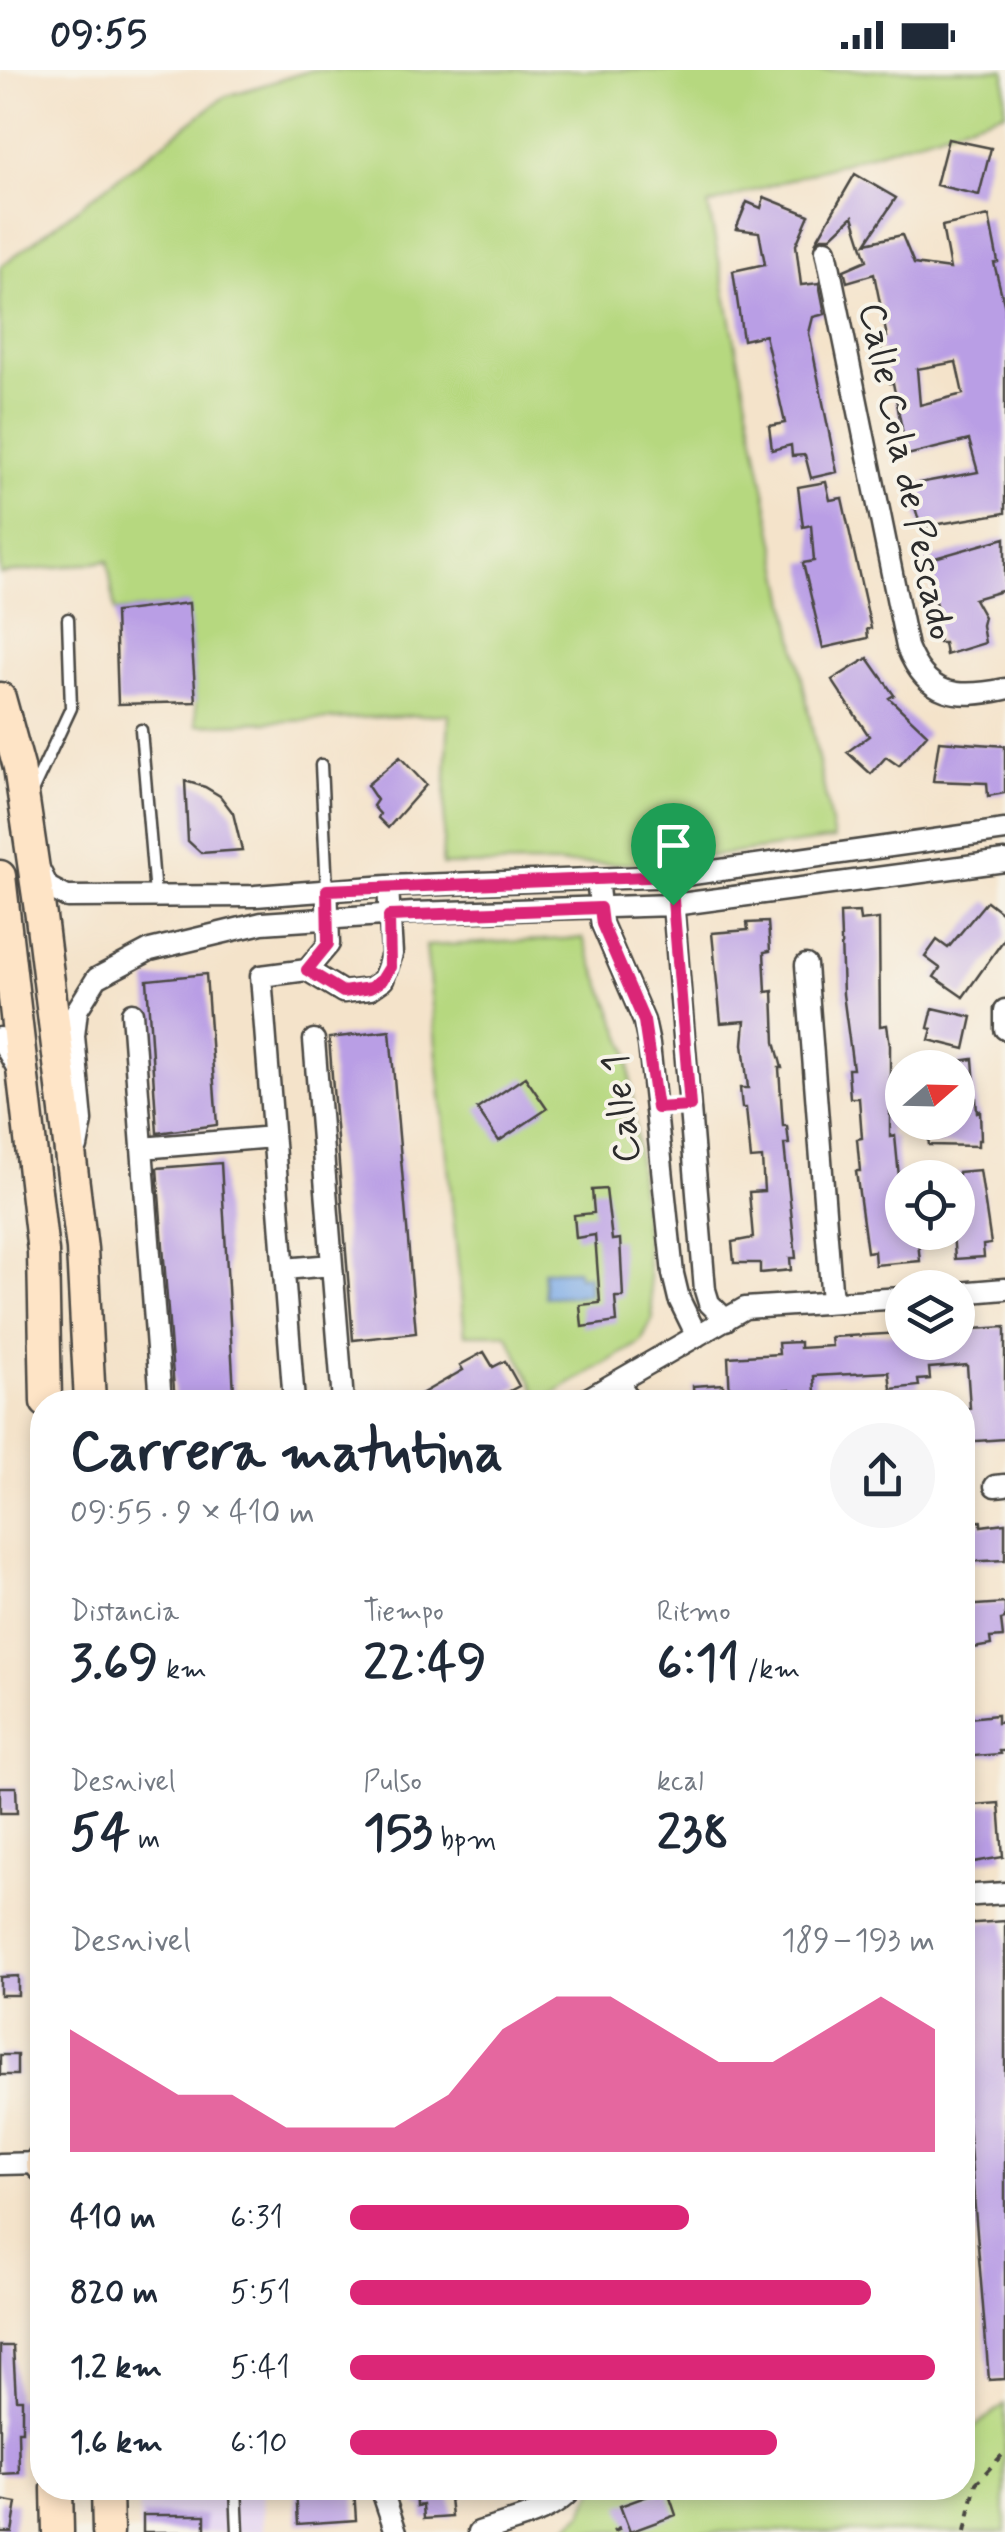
<!DOCTYPE html>
<html lang="es">
<meta charset="utf-8">
<style>
body{margin:0;font-family:Mynerve,sans-serif;background:#f6f6f7;color:#1f2937;height:100vh;display:flex;flex-direction:column;font-size:38px;white-space:nowrap}
*{box-sizing:border-box;margin:0}
p{font-size:32px;color:#747a83}
.icon{flex:none;width:55px;height:55px;fill:none;stroke:currentColor;stroke-width:2;stroke-linecap:round;stroke-linejoin:round}
.map{position:relative;flex:1;overflow:hidden}
.sheet{position:absolute;left:30px;top:1320px;width:945px;height:1110px;display:flex;flex-direction:column;background:#fff;border-radius:40px;box-shadow:0 5px 15px #0003}
.sheet>*{flex:none}
.needle{width:65px;rotate:70deg}
.tools{position:absolute;left:885px;top:980px;display:grid;gap:20px}
.tools a{display:grid;place-items:center;width:90px;height:90px;border-radius:50%;background:#fff;box-shadow:0 5px 15px #0003;font-size:50px}
.pin{position:absolute;display:grid;place-items:center;width:85px;height:85px;color:#fff;margin:-102px -42px;border-radius:50% 50% 50% 0;rotate:-45deg;box-shadow:0 0 10px #0007}
.pin .icon{rotate:45deg}
.round{display:grid;place-items:center;flex:none;width:105px;height:105px;border-radius:52px;background:#f6f6f7}
.head{display:flex;align-items:center;justify-content:space-between;height:170px;padding:0 40px}
h1{font-size:55px;font-weight:800;line-height:75px}
.stats{display:grid;grid-template-columns:repeat(3,1fr);gap:15px;height:170px;padding:10px 40px}
.stats div{display:grid;align-content:center}
.stats b{font-size:50px;font-weight:800}
.stats small{font-size:28px;font-weight:400}
.stats p{font-size:28px}
.chart{height:280px;padding:20px 40px}
.chart p{display:flex;justify-content:space-between}
.chart svg{width:100%;height:180px;margin-top:10px;fill:#db2777;opacity:.7}
ul{padding:0 40px;list-style:none;font-size:32px}
li{display:grid;grid-template-columns:160px 120px 1fr;align-items:center;height:75px}
li i{height:25px;border-radius:12px;background:#db2777}
.status{display:flex;justify-content:space-between;align-items:center;height:70px;padding:0 50px;background:#fff;direction:ltr}
.status svg{height:28px;fill:currentColor}
.map>svg:first-child{display:block}
.built{fill:#e3d3f3}
.green{fill:#b6d87f;stroke:#708255;stroke-width:2.5}
.water{fill:#7eace7;stroke:#546c89;stroke-width:2.5}
.building{fill:#b99ee5;fill-rule:evenodd}
.lines{fill:none;stroke-linecap:round;stroke-linejoin:round}
.lane-casing{stroke:#494743;stroke-width:15}
.street-casing{stroke:#494743;stroke-width:25}
.secondary-casing{stroke:#494743;stroke-width:35}
.path{stroke:#494743;stroke-width:4;stroke-dasharray:8 8;stroke-linecap:butt}
.lane{stroke:#fff;stroke-width:10}
.street{stroke:#fff;stroke-width:20}
.secondary{stroke:#fee4c6;stroke-width:30}
.route-casing{stroke:#fff;stroke-width:20}
.route{stroke:#db2777;stroke-width:12}
.labels{text-anchor:middle;stroke-width:8;stroke-linejoin:round;paint-order:stroke}
.street-label{font-size:38px;fill:#2b2b2b;stroke:#f7f3e8}
</style>
<div class="status"><b>09:55</b><svg viewBox="0 0 49 12"><path d="M0 12V9h3v3zM5 12V6h3v6zM10 12V3h3v9zM15 12V0h3v12zM26 1h20v11H26zM47 4h2v5h-2z"/></svg></div>
<div class="map">
<svg width="1005" height="2462" viewBox="0 0 1005 2462">
<rect width="100%" height="100%" fill="#f7f3e8"/>
<filter id="ink" filterUnits="userSpaceOnUse"><feTurbulence type="fractalNoise" baseFrequency=".01" numOctaves="2"/><feDisplacementMap in="SourceGraphic" scale="20" xChannelSelector="R" yChannelSelector="G"/><feConvolveMatrix kernelMatrix="1 2 1 2 8 2 1 2 1" color-interpolation-filters="sRGB"/></filter>
<filter id="wash" filterUnits="userSpaceOnUse"><feTurbulence type="fractalNoise" baseFrequency=".0048" numOctaves="4" result="noise"/><feDisplacementMap in="SourceGraphic" scale="40" xChannelSelector="R" yChannelSelector="G"/><feGaussianBlur stdDeviation="2.25" result="paint"/><feColorMatrix in="noise" values="0 0 0 0 0 0 0 0 0 0 0 0 0 0 0 0 0 1.4 0 .05"/><feComposite in="paint" operator="in"/></filter>
<g filter="url(#wash)">
<rect width="100%" height="100%" fill="#f4e3ca"/>
<path class="built" d="M138,2418H263L264,2462H139Z"/>
<path class="green" d="M312,0H1005V42L708,135L834,769L663,793L442,795L449,644L197,655L188,534L115,542L108,491L0,504V197L224,27Z
M583,868L628,981L653,1248L641,1272L541,1331L507,1264H465L426,876Z
M1005,2334V2462H561L583,2443L595,2418H962L963,2366Z"/>
<path class="water" d="M577,1200L578,1206L588,1205L589,1225L545,1227L543,1201Z"/>
<g id="blocks">
<path class="building" d="M948,69L991,78L979,125L936,115Z
M855,104L896,128L866,173L902,165L914,194L950,199L942,156L989,146L998,192L994,193L1005,238V443L921,457L908,415L978,402L969,370L907,385L893,313H890L879,269L887,267L874,204L847,212L844,200L867,190L853,146L831,167H822L815,173ZM956,292L963,324L920,335L917,299Z
M764,127L809,145L796,175L801,215L819,213L825,244L813,247L809,263L837,402L811,408L805,385L792,386L791,375L772,380L769,356L785,353L765,265L743,270L733,201L765,194L759,162L736,159L747,132L761,138Z
M826,412L830,430L842,428L871,558L867,559L868,568L823,578L803,493L814,491L811,455L803,457L798,417Z
M1005,468V520L974,529L984,547L982,555L985,573L946,585L944,573H939L936,547L939,546L924,491Z
M189,533L196,632L118,634L115,542Z
M868,588L894,625L889,628L927,664L899,696L886,687L871,704L847,682L869,666L832,610Z
M939,671L1005,676V723L988,726L987,713L933,711Z
M400,687L426,715L388,758L378,748L380,744L373,736L377,730L367,715Z
M185,711L205,717L220,726L233,743L242,780L201,783L188,771Z
M987,831L1005,845V868L963,927L934,907L940,898L925,887L937,870L948,878Z
M859,842L860,851L879,849L880,956L887,955L890,975V1067L895,1066L899,1107H902V1162H917L920,1191L875,1195L874,1181L867,1182L856,1101H860L857,1069L862,1068L859,1028H850L848,999H853L843,924L840,843Z
M768,852L770,881L764,882L766,922L773,921L775,972L782,998H779L783,1056H787L789,1074H784L796,1188H790L791,1200L760,1203V1193H734L732,1172L753,1168L749,1122L764,1121L762,1088L751,1089L746,1038H742L740,1018H748L743,974L745,951L721,953L712,863L748,860L747,853Z
M206,904L217,1055L157,1063L147,910Z
M933,938L972,947L965,979L929,970L932,959L928,958Z
M390,961L416,1263L353,1270L329,968Z
M973,989L977,1042L980,1041L981,1070H978V1076L929,1075L926,1052H958V991Z
M525,1007L547,1039L499,1071L477,1039Z
M221,1093L234,1323L175,1332L157,1098Z
M980,1100L991,1174L983,1175L984,1187L955,1189L953,1162H958V1102Z
M606,1119L612,1170L620,1169L623,1227H615L617,1252L582,1257L580,1235L600,1233L595,1165L576,1168L574,1145L594,1143L592,1120Z
M1005,1257V1369L962,1372V1339L970,1338L967,1295L929,1298L930,1309L918,1310L919,1316L891,1319L889,1302L814,1306L815,1323L791,1324L790,1320L730,1327L728,1287L779,1284L778,1273L800,1272V1278L832,1276L831,1267L902,1263V1272H958V1260Z
M484,1282L493,1297L505,1291L519,1316L508,1322L513,1332H407L463,1300L460,1295Z
M723,1314L724,1332H694L693,1316Z
M981,1451V1456L1005,1453V1490L962,1492V1452Z
M1005,1533V1549L1001,1550L1003,1567L990,1568L991,1575L962,1580V1536Z
M997,1645V1653L1005,1652V1681H999L1000,1684L962,1687V1666H969L968,1648Z
M0,1717H16L17,1743H0Z
M999,1733L1003,1787L962,1794V1774L977,1773L974,1735Z
M1005,1851V2309L989,2310L962,1980V1854Z
M18,1906V1925H0V1907Z
M0,1985H17V2005H0Z
M0,2276H13L16,2329H22V2361H18L19,2403L0,2404Z
M354,2418L356,2450L298,2454L296,2419Z
M416,2418H449L452,2447L424,2449L423,2435L417,2436Z
M667,2419L676,2445L630,2462L620,2436Z
M0,2430L17,2433L12,2462H0Z
M143,2445H205V2462H143Z"/>
</g>
</g>
<g filter="url(#ink)">
<use href="#blocks" fill-opacity="0" stroke="#494743" stroke-width="2.5"/>
<g class="lines">
<defs>
<path id="lane" d="M141,660L155,825
M321,695L327,820
M31,724L71,638L68,549
M657,1038L690,1035
M236,2418L238,2462"/>
<path id="street" d="M826,180L907,577C927,627 957,629 1005,619
M39,799L48,817L67,827L255,826L388,816L678,806L1005,760
M597,808L602,854L644,951L649,974L673,1204L679,1229L697,1266
M672,821L705,1220L709,1233L726,1250
M806,895L832,1232
M307,900L329,874L327,820
M1005,940V959
M132,943L161,1332
M0,968L19,1001
M314,970L343,1332
M77,1077L82,1051L74,966L77,940L97,908L150,880L262,853L413,843L673,835L1005,791
M142,1078L273,1067
M284,1199L332,1195
M958,1223L1005,1219
M618,1312L631,1332
M294,1332L261,906L307,900L343,922L370,919L383,910L392,884L388,816
M582,1332L745,1238L902,1228
M995,1416L1005,1415
M962,1826L1005,1823
M0,2094L42,2093
M381,2418L396,2462
M479,2462C507,2452 554,2444 572,2418"/>
<path id="secondary" d="M0,628L19,697L41,847L82,1179L90,1332
M0,806L43,1182L46,1332
M42,2089V2096
M57,2418L58,2462
M107,2418L108,2462"/>
</defs>
<use href="#lane" class="lane-casing"/>
<use href="#street" class="street-casing"/>
<use href="#secondary" class="secondary-casing"/>
<path class="path" d="M613,2462L627,2455
M965,2462L976,2413L1005,2382"/>
<use href="#lane" class="lane"/>
<use href="#street" class="street"/>
<use href="#secondary" class="secondary"/>
</g>
</g>
<g class="lines" filter="url(#ink)">
<defs>
<path id="route" d="M671,806L690,1036L657,1038L644,951L602,854L600,838L389,846L390,897L382,910L370,918L343,922L307,900L328,874L327,820Z"/>
</defs>
<use href="#route" class="route-casing"/>
<use href="#route" class="route"/>
</g>
<g class="labels">
<g class="street-label">
<text transform="translate(908 401) rotate(78)" y="13">Calle Cola de Pescado</text>
<text transform="translate(620 1039) rotate(-97)" y="13">Calle 1</text>
</g>
</g>
</svg>
<div class="tools">
<a><svg class="needle" viewBox="-14 -14 28 28"><path d="M0-13l5 13h-10z" fill="#e53935"/><path d="M0 13l5-13h-10z" fill="#747a83"/></svg></a>
<a><svg class="icon" aria-label="locate" viewBox="0 0 24 24"><circle cx="12" cy="12" r="6"/><path d="M12 2v4M12 18v4M2 12h4M18 12h4"/></svg></a>
<a><svg class="icon" aria-label="layers" viewBox="0 0 24 24"><path d="M12 4l9 5-9 5-9-5zM3 14l9 5 9-5"/></svg></a>
</div>
<div class="pin" style="left:673px;top:835px;background:#1e9e55"><svg class="icon" aria-label="arrive" viewBox="0 0 24 24"><path d="M6 21V4h12l-3 4 3 4H6"/></svg></div>
<section class="sheet">
<div class="head"><div><h1>Carrera matutina</h1><p>09:55 · 9 × 410 m</p></div><a class="round"><svg class="icon" aria-label="share" viewBox="0 0 24 24"><path d="M12 15V3M7 8l5-5 5 5M5 13v7h14v-7"/></svg></a></div>
<div class="stats">
<div><p>Distancia</p><b>3.69<small> km</small></b></div>
<div><p>Tiempo</p><b>22:49</b></div>
<div><p>Ritmo</p><b>6:11<small> /km</small></b></div>
</div>
<div class="stats">
<div><p>Desnivel</p><b>54<small> m</small></b></div>
<div><p>Pulso</p><b>153<small> bpm</small></b></div>
<div><p>kcal</p><b>238</b></div>
</div>
<div class="chart"><p><span>Desnivel</span>189–193 m</p>
<svg viewBox="0 0 160 44" preserveAspectRatio="none"><path d="M0 44V14L10 22L20 30L30 30L40 38L50 38L60 38L70 30L80 14L90 6L100 6L110 14L120 22L130 22L140 14L150 6L160 14V44z"/></svg>
</div>
<ul>
<li><b>410 m</b>6:31<i style="width:58%"></i></li>
<li><b>820 m</b>5:51<i style="width:89%"></i></li>
<li><b>1.2 km</b>5:41<i style="width:100%"></i></li>
<li><b>1.6 km</b>6:10<i style="width:73%"></i></li>
</ul>
</section>
</div>
